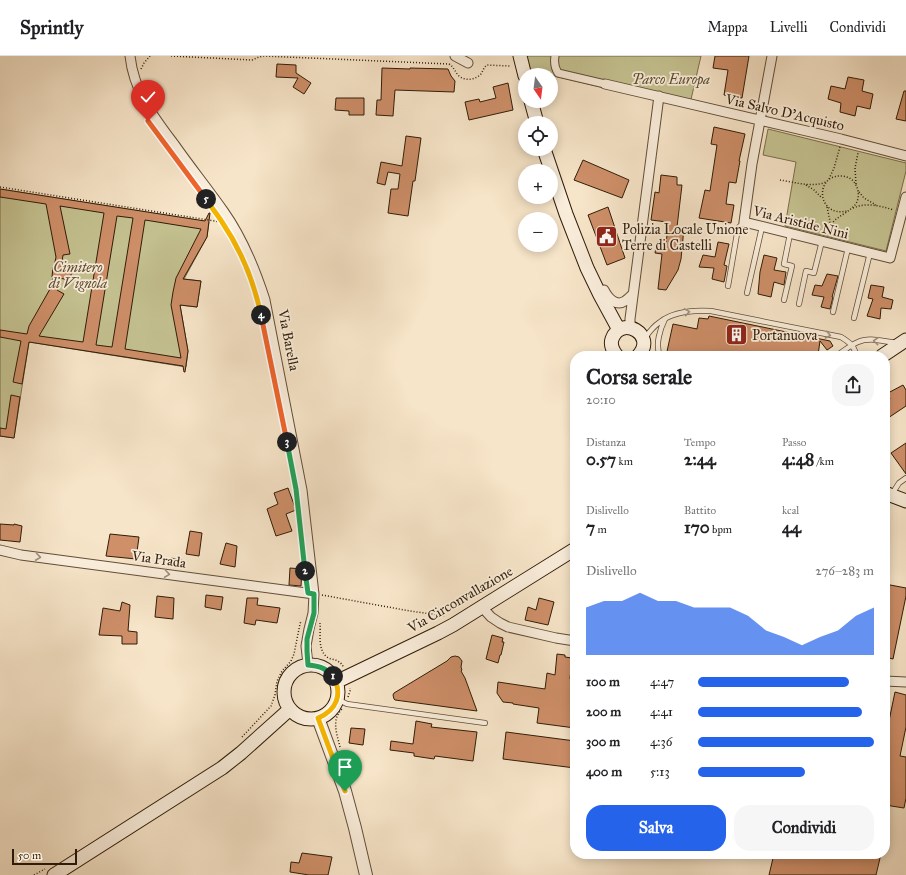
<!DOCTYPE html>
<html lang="it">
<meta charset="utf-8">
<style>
body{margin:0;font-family:"IM FELL Great Primer",serif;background:#f6f6f6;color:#202124;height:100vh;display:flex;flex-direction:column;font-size:15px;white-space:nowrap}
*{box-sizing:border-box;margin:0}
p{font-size:13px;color:#757577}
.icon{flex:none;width:22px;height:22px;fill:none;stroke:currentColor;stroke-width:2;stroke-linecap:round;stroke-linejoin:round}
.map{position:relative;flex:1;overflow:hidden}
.panel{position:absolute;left:570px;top:295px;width:320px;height:508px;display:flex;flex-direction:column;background:#fff;border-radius:16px;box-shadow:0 2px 10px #0003}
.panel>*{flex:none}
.needle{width:26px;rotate:166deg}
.controls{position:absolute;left:518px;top:12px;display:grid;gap:8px}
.controls a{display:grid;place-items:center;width:40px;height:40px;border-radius:50%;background:#fff;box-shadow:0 2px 10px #0003;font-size:20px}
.scale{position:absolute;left:12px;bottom:10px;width:65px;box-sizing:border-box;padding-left:4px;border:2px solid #301c08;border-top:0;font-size:11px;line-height:14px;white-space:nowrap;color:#301c08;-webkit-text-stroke:3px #faeedc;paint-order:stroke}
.pin{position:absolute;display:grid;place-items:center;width:34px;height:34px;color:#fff;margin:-41px -17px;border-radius:50% 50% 50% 0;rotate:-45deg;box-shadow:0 0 4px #0007}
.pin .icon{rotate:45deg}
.km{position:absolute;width:20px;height:20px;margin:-10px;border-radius:50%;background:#222;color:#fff;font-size:11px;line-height:20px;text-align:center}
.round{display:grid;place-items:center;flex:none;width:42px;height:42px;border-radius:16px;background:#f6f6f6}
.summary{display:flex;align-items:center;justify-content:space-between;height:68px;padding:0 16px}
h1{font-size:22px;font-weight:700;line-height:30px}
.metrics{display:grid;grid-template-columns:repeat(3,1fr);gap:6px;height:68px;padding:4px 16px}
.metrics div{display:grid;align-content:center}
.metrics b{font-size:17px;font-weight:700}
.metrics small{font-size:11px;font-weight:400}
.metrics p{font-size:11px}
.chart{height:112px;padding:8px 16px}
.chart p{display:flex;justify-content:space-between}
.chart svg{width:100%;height:72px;margin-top:4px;fill:#2563eb;opacity:.7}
.primary-button{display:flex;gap:8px;margin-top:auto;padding:8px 16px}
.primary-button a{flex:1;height:46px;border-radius:16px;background:#2563eb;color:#fff;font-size:16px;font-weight:700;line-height:46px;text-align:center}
.primary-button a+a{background:#f6f6f6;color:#202124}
ul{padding:0 16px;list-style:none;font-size:13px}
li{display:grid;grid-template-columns:64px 48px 1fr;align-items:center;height:30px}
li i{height:10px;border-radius:5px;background:#2563eb}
header{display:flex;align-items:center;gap:24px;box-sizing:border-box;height:56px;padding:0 20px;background:#fff;border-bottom:1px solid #e0e0e0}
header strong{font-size:19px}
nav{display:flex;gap:22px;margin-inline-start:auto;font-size:14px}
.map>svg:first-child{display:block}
.green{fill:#c5c291;stroke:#7a6f4c}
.building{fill:#ce8f69;stroke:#301c08;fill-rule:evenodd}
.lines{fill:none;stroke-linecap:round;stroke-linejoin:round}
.service-casing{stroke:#624e38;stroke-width:6}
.pedestrian-casing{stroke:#624e38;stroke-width:9}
.minor-casing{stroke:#624e38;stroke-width:11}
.tertiary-casing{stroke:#624e38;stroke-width:14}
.secondary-casing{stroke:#301c08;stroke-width:15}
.path{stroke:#301c08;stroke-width:1.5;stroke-dasharray:1 2;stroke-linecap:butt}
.service{stroke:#faeedc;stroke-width:4.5}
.pedestrian{stroke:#faeedc;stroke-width:7}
.minor{stroke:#faeedc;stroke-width:9}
.tertiary{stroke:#faeedc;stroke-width:12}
.secondary{stroke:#faeedc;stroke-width:13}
.oneway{stroke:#9f907d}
.split-1-casing{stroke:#fff;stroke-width:8}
.split-2-casing{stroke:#fff;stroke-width:8}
.split-3-casing{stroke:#fff;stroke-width:8}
.split-4-casing{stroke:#fff;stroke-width:8}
.split-5-casing{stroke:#fff;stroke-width:8}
.split-6-casing{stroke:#fff;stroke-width:8}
.split-1{stroke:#f5b400;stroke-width:5}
.split-2{stroke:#22a559;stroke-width:5}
.split-3{stroke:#22a559;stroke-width:5}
.split-4{stroke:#f0652b;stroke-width:5}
.split-5{stroke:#f5b400;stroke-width:5}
.split-6{stroke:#f0652b;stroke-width:5}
.labels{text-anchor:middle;stroke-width:3.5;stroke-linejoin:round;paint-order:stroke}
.park-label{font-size:14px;font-style:italic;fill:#5d4e31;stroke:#faeedc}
.street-label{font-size:14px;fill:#301c08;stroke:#faeedc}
.poi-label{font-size:14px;fill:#301c08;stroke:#faeedc;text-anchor:start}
</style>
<header>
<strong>Sprintly</strong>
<nav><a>Mappa</a><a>Livelli</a><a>Condividi</a></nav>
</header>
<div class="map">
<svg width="906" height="819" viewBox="0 0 906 819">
<rect width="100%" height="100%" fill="#f7e5c9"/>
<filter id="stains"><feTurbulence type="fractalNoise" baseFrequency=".005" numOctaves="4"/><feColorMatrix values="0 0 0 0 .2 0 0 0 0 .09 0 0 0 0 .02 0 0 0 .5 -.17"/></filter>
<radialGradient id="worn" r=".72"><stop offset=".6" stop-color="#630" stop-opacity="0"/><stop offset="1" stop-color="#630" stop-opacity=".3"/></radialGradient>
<path class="green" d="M524,0H701L689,52L529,14Z
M768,73L906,107V115L886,195L785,170L796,106L763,99Z
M0,133L209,166L207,181L184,223L201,225L197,251L180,249L188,295L186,311L29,286L14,382L0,380Z"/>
<path class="building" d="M715,0H749L742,42L724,39L728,14L713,12Z
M277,8L296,9V17L311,27L304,38L293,31L298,22L276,21Z
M382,12L410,13V12L448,13L451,20L455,25L454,36L395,34L393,60L376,59L377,44H381Z
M848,21L864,24L862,35L873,38L870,53L857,50L855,60L840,56L841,47L828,43L831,30L845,33Z
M508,27L513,54L469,64L465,46L479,43L480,46L496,42L493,31Z
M904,35H906V65L896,63Z
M336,42H364V59H349V55L335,54Z
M714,71L745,78L739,105H740L736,127L729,126L726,148L734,149L731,167L699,162L705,134L710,135L717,89L711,88Z
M406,80L421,82L415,125H413L408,160L388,157L391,133H398L400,118L388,116L385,129L377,127L381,106L402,110Z
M583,104L629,124L622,142L574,124Z
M661,119L677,121V129H682L677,171L684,172L681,203L678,214L666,234L658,233L662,198L655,197L657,186L666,187L668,171H666L667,166L651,164L655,136L659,137Z
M0,133L205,165L209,157H210L207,181L183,223L201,225L197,251L180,249L188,295L185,316H184L183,310L29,286L22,328L13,326L21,285L0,281V274L27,278L29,270L50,233L53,221H52L53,211H54L56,201L46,148L0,141ZM60,150L104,157L83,286L39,280L64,238L57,234L59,222L70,224L72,214L61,212L63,199L70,198ZM117,160L133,162L112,291L96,289ZM145,164L201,173L176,222L173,236L171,249L181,302L125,293Z
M608,151L625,202L607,209L588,159Z
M718,186L729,188L724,209L727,210L724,226L712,223L714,212L699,211L703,199L715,201Z
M764,199L777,202L774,214L786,216L784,229L774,226L771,241L758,238L760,216Z
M827,218L838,220L832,241H833L830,253L821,251L824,241L812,239L815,229L822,230Z
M871,229L884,231L882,241L893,244L891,253L881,252L880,263L867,260L873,243L868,242Z
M709,260L830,285L833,290L827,294L820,285L818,299L816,300H666L673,268L697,273L699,262L708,263Z
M903,329L906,334V350L885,364V346L890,343L888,337Z
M11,339L20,341L14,382L0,380V372L6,373Z
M906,387V418L891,397Z
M288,432L296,454L286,458L292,475L276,480L267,453L278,448L274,437Z
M0,468L14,469V468L22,470L20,486L0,484Z
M190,475L202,477L199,500L186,498Z
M110,478L139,481L136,503L106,500Z
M226,487L237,490L235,511L220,508Z
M171,502L185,505L184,512L170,510Z
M290,512L302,513L301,530L289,529Z
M885,528L906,532V540L893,603L885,601Z
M206,539L223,541L221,554L205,551Z
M157,540L174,542L173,563L155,561Z
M247,542H258L257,549L280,552L277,567L256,564L255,569L244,567Z
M539,542L554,546L548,569L525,564L528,551L536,554Z
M122,546L130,549L128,575L137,576V588H122V580L99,579L103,552L120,555Z
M492,579L503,582L502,586H504L501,599H500L498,607L486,603Z
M557,598L565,599V601L572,602L570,623H573L572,631H575V672L537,667L539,652L513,648V647L503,646L497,637L498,626L545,633L547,617L555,619Z
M455,600L459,601L462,605L461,611L462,614L461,615L465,622L477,655L395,644L394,643L393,639L394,637L447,605L451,601Z
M895,636L906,639V671L900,700L906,701V742L904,752L885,749V684Z
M416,665L432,668L431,671L477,676L473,705L435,700L434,703L414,700V697L390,694L391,685L413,688Z
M351,672L365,673L363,689L349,687Z
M506,676L575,685V712L503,703Z
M302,797L332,801L328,819H309L290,816L291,806L299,807Z
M774,798H881L876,819H769Z"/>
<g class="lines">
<defs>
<path id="service" d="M728,230L738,172L744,166
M747,237L762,171
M784,244L792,210L784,208L790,178
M799,248L806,215L814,217L822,185
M833,256L848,192
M854,262L870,197
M645,282C649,276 654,270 660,266C674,255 694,254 711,255L841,281C849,286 855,290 856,300
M660,300C655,289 660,273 665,263
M836,300C843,296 850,289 858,286C869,281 884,285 896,287
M892,438L899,427L906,422
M337,643L347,648L485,667"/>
<path id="pedestrian" d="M555,0C554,6 554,11 558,17L605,28"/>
<path id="minor" d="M130,0C134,36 153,60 174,88C190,111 208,133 224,156C243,183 255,213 265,244L302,434L314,538L313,557L309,573L306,590L308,609
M455,0L468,7
M772,0L752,108L744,166L890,202L906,141
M605,28L841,83L906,100
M604,234C608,242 616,251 625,245C628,243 631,240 633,238
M630,272V263L659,40
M0,494L21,499L314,538
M481,550L491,561L500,567L508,571L556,582L575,585
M885,625L906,626"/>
<path id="tertiary" d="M318,662L345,735L355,772L366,819"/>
<path id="secondary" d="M520,0L525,20
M531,45L537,67
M544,93L566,158L587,212L600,239L619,274
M617,300C613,295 610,289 612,283C621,258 658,279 638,300
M882,300L906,284
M885,437L906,445
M284 636a27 27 0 1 1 54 0a27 27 0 1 1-54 0Z
M336,626L438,577L453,569L575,493
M54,819L222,712L241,697L290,653"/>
</defs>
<use href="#service" class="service-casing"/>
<use href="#pedestrian" class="pedestrian-casing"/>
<use href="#minor" class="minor-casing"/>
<use href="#tertiary" class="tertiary-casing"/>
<use href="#secondary" class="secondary-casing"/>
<path class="path" d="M171,0L252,4L259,1L264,0L449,8C454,11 455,16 459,20C465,25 474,24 480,19C483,16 483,12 487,9L511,10
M141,13L144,7L150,0
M520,30L522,38
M829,123L834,112L840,91
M780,124C794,126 812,132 826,126
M856,128L855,112L858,97
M806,129L814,134L822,142
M0,131L221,166
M859,136L864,142L876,149
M827,151L830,165V171
M853,152C867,146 880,150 894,154
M829,177C830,172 831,168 835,164C841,159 848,156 853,151C860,145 860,134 854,126C851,122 846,120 841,120C814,119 817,162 847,155
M322,539L410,555L446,560
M320,567C321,577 317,593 327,601C331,604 336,603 339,606C341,607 342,609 344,611
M348,641L350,635V632
M242,681L271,650L275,639L277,625L282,615L291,605L294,598L300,568L301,565
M340,691C337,678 331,664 342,653
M34,819L45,813"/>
<use href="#service" class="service"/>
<use href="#pedestrian" class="pedestrian"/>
<use href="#minor" class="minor"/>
<use href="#tertiary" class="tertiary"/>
<use href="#secondary" class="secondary"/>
</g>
<defs><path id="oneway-chevron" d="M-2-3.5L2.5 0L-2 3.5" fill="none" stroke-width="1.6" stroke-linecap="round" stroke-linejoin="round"/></defs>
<g class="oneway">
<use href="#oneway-chevron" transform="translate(687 256) rotate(-9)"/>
<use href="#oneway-chevron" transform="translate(828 279) rotate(11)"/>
<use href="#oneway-chevron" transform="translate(876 285) rotate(-175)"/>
<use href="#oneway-chevron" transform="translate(38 501) rotate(8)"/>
<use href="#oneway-chevron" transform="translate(167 518) rotate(8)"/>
</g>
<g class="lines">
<defs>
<path id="split-1" d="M333,620C343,638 337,654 318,662L345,735"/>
<path id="split-2" d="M305,515L308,537L314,538V557L307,583V595L308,609C319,610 326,612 333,620"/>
<path id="split-3" d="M287,386L296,433L305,515"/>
<path id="split-4" d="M261,259L287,386"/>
<path id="split-5" d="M206,143C211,151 217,158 222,166C241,194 254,226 261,259"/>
<path id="split-6" d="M148,65L206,143"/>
</defs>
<use href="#split-1" class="split-1-casing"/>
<use href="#split-2" class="split-2-casing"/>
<use href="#split-3" class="split-3-casing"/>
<use href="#split-4" class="split-4-casing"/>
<use href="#split-5" class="split-5-casing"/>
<use href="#split-6" class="split-6-casing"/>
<use href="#split-1" class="split-1"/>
<use href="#split-2" class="split-2"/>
<use href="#split-3" class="split-3"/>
<use href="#split-4" class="split-4"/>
<use href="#split-5" class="split-5"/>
<use href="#split-6" class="split-6"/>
</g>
<defs>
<symbol id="civic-square" viewBox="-11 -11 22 22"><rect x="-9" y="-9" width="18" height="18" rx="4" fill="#8f2418" stroke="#faeedc"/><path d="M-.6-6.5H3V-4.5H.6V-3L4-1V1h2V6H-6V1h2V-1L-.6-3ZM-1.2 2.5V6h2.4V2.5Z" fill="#fff"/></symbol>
<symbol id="building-square" viewBox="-11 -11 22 22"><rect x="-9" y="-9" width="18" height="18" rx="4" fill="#8f2418" stroke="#faeedc"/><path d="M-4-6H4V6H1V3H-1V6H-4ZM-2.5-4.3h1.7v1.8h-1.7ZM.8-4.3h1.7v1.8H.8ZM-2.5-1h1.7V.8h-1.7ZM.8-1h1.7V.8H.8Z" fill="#fff"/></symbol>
</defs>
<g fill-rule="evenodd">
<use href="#civic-square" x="594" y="168" width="25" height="25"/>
<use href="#building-square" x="724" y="266" width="25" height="25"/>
</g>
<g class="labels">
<g class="park-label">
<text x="671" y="28">Parco Europa</text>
<text x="78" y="216">Cimitero<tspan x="78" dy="16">di Vignola</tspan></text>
</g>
<g class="street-label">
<text transform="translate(785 56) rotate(13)" y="5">Via Salvo D'Acquisto</text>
<text transform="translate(801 166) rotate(14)" y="5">Via Aristide Nini</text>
<text transform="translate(289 284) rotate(79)" y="5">Via Barella</text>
<text transform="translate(159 503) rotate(8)" y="5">Via Prada</text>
<text transform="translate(460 543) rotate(-30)" y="5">Via Circonvallazione</text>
</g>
<g class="poi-label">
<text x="622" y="178">Polizia Locale Unione<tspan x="622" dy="16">Terre di Castelli</tspan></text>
<text x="752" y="284">Portanuova</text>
</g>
</g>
<rect width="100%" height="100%" filter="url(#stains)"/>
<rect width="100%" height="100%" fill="url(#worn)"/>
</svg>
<div class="controls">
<a><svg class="needle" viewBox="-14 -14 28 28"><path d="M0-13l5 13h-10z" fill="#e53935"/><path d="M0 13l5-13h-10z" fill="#757577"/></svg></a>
<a><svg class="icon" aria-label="locate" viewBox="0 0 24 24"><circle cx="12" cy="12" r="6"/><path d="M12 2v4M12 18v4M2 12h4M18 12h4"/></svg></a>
<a>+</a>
<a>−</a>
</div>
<div class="scale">50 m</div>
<div class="pin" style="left:345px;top:735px;background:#1e9e55"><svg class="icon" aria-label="arrive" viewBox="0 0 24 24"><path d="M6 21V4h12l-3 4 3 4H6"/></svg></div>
<div class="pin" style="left:148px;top:65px;background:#d93025"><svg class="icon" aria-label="check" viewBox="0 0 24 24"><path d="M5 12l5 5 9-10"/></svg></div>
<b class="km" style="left:333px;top:620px">1</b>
<b class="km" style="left:305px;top:515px">2</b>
<b class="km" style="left:287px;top:386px">3</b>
<b class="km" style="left:261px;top:259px">4</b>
<b class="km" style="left:206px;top:143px">5</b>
<section class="panel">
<div class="summary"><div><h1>Corsa serale</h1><p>20:10</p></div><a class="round"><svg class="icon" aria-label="share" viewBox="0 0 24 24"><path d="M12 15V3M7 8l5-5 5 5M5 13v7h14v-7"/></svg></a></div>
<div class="metrics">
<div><p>Distanza</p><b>0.57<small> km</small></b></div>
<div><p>Tempo</p><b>2:44</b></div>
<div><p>Passo</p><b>4:48<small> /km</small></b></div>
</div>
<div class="metrics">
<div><p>Dislivello</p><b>7<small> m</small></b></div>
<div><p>Battito</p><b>170<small> bpm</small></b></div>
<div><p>kcal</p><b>44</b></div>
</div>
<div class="chart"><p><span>Dislivello</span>276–283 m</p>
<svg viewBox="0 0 160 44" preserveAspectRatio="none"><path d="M0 44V15L10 11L20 11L30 6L40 11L50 11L60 15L70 15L80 15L90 20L100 29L110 33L120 38L130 33L140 29L150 20L160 15V44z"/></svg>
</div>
<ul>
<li><b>100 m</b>4:47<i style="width:86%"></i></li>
<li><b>200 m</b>4:41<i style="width:93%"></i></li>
<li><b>300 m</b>4:36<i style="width:100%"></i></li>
<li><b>400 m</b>5:13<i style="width:61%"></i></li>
</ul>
<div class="primary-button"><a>Salva</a><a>Condividi</a></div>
</section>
</div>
